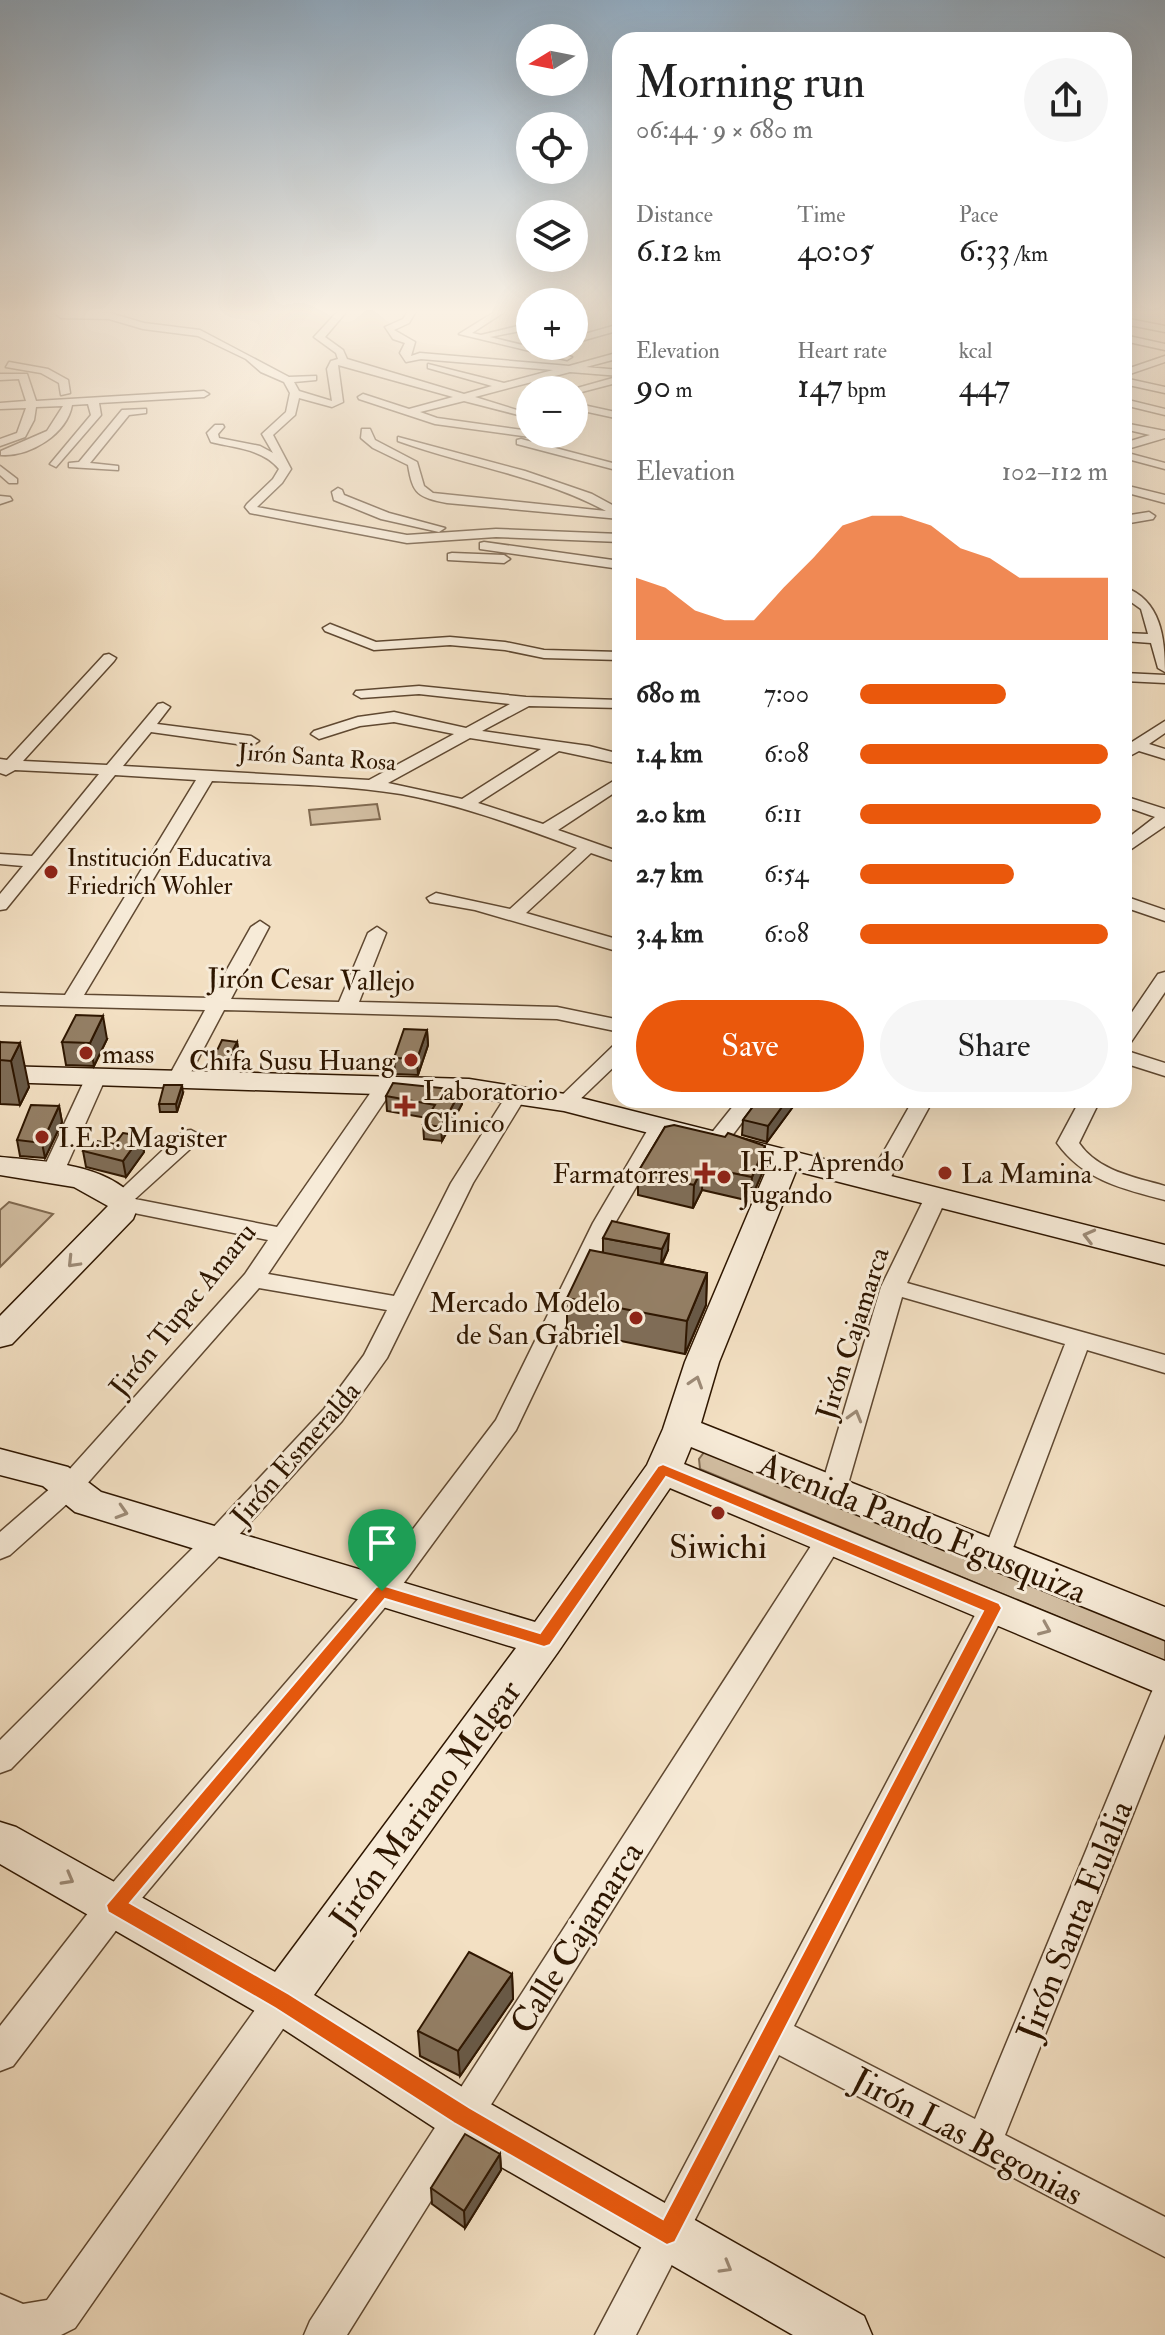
<!DOCTYPE html>
<meta charset="utf-8">
<style>
body{margin:0;font-family:"IM FELL Double Pica",serif;background:#f6f6f6;color:#222;height:100vh;display:flex;flex-direction:column;font-size:30px;white-space:nowrap}
*{box-sizing:border-box;margin:0}
p{font-size:26px;color:#767676}
.icon{flex:none;width:44px;height:44px;fill:none;stroke:currentColor;stroke-width:2;stroke-linecap:round;stroke-linejoin:round}
.map{position:relative;flex:1;overflow:hidden}
.drawer{position:absolute;left:612px;top:32px;width:520px;height:1076px;display:flex;flex-direction:column;background:#fff;border-radius:24px;box-shadow:0 8px 32px #0002}
.drawer>*{flex:none}
.needle{width:52px;rotate:260deg}
.buttons{position:absolute;left:516px;top:24px;display:grid;gap:16px}
.buttons a{display:grid;place-items:center;width:72px;height:72px;border-radius:50%;background:#fff;box-shadow:0 8px 32px #0002;font-size:40px}
.pin{position:absolute;display:grid;place-items:center;width:68px;height:68px;color:#fff;margin:-82px -34px;border-radius:50% 50% 50% 0;rotate:-45deg;box-shadow:0 0 8px #0007}
.pin .icon{rotate:45deg}
.round{display:grid;place-items:center;flex:none;width:84px;height:84px;border-radius:42px;background:#f6f6f6}
.overview{display:flex;align-items:center;justify-content:space-between;height:136px;padding:0 24px}
h1{font-size:44px;font-weight:600;line-height:60px}
.figures{display:grid;grid-template-columns:repeat(3,1fr);gap:12px;height:136px;padding:8px 24px}
.figures div{display:grid;align-content:center}
.figures b{font-size:34px;font-weight:600}
.figures small{font-size:22px;font-weight:400}
.figures p{font-size:22px}
.chart{height:224px;padding:16px 24px}
.chart p{display:flex;justify-content:space-between}
.chart svg{width:100%;height:144px;margin-top:8px;fill:#ea580c;opacity:.7}
.action{display:flex;gap:16px;margin-top:auto;padding:16px 24px}
.action a{flex:1;height:92px;border-radius:48px;background:#ea580c;color:#fff;font-size:32px;font-weight:600;line-height:92px;text-align:center}
.action a+a{background:#f6f6f6;color:#222}
ul{padding:0 24px;list-style:none;font-size:26px}
li{display:grid;grid-template-columns:128px 96px 1fr;align-items:center;height:60px}
li i{height:20px;border-radius:10px;background:#ea580c}
.map>svg:first-child{display:block}
.green{fill:#d2bea2;stroke:#806a51;stroke-width:2}
.lines{fill:none;stroke-linecap:round;stroke-linejoin:round}
.street-casing{stroke:#5f4831;stroke-width:3}
.secondary-casing{stroke:#2e1600;stroke-width:3}
.street{fill:#f7ebd8;fill-rule:evenodd}
.secondary{fill:#f7ebd8;fill-rule:evenodd}
.wall{fill:#7f6d57;stroke:#2e1600;stroke-width:2}
.shaded-wall{fill:#685947;stroke:#2e1600;stroke-width:2}
.building{fill:#947f65;stroke:#2e1600;stroke-width:2}
.oneway{stroke:#9d8b77}
.route{fill:#ea580c;stroke:#fff;stroke-width:2;fill-rule:evenodd}
.poi-dot{fill:#8f2418;stroke:#f7ebd8;stroke-width:3}
.labels{text-anchor:middle;stroke-width:6;stroke-linejoin:round;paint-order:stroke}
.far-street-label{font-size:24px;fill:#2e1600;stroke:#f7ebd8}
.far-poi-label{font-size:24px;fill:#2e1600;stroke:#f7ebd8;text-anchor:start}
.street-label{font-size:28px;fill:#2e1600;stroke:#f7ebd8}
.poi-label{font-size:28px;fill:#2e1600;stroke:#f7ebd8;text-anchor:start}
.near-street-label{font-size:34px;fill:#2e1600;stroke:#f7ebd8}
.near-poi-label{font-size:34px;fill:#2e1600;stroke:#f7ebd8}
</style>
<div class="map">
<svg width="1165" height="2335" viewBox="0 0 1165 2335">
<rect width="100%" height="100%" fill="#f3e0c3"/>
<filter id="stains"><feTurbulence type="fractalNoise" baseFrequency=".0025" numOctaves="4"/><feColorMatrix values="0 0 0 0 .2 0 0 0 0 .09 0 0 0 0 .02 0 0 0 .5 -.17"/></filter>
<radialGradient id="worn" r=".72"><stop offset=".6" stop-color="#630" stop-opacity="0"/><stop offset="1" stop-color="#630" stop-opacity=".3"/></radialGradient>
<path class="green" d="M377,804L380,819L311,825L309,810Z
M9,1202L53,1214L0,1267V1210Z
M705,1451L1165,1633V1661L700,1469L699,1459Z"/>
<g class="lines">
<defs>
<path id="street" d="M52,311L110,313L144,323L200,330L289,377L316,376V380L294,382L299,391L332,401L327,369L331,361L338,359L336,353L314,337L338,311H347L325,337L343,350L347,359L464,394L492,386L428,368V364L504,383L553,370L421,359L406,362L400,353L405,343L393,339L385,327L403,319L408,311H416L409,323L394,330L415,342L411,356L420,353L569,366L620,352V358L586,367L620,370V376L570,372L475,397L530,414V418L464,401L420,412L437,418L530,431V434H535L530,437L435,424L359,399L358,397L363,394L409,409L453,397L338,365L343,402L332,407L299,398L295,415L273,435L291,469L282,483L257,507L407,535L496,529L620,534V542L496,537L407,543L250,513L245,507L247,504L273,479L279,469C263,449 235,448 211,442L207,433L215,425H223L224,427L218,434L219,438L260,446L273,453L262,434L286,412L290,393L284,382L261,372L246,359L198,336L143,329L109,319L61,318Z
M496,311H506L472,333L481,335L530,323V329L490,337L572,357L567,360L459,334Z
M574,311H586L574,315Z
M1124,318L1165,326V332L1124,324Z
M620,324V330L574,343V337Z
M1124,335L1165,344V350L1124,341Z
M1165,356V362L1124,376V370Z
M9,362L48,369L68,380L70,393L61,395L59,383L41,373L6,367Z
M0,374H27L36,401L204,391L209,394L204,397L99,403L101,415L56,467L50,464L91,415L88,404L72,405C67,434 30,457 1,455V451L47,431L63,406L36,407L34,420L25,437L0,446V439L17,433L26,408L0,409V403L26,401L19,379L0,380Z
M620,376V382L574,394V390H570Z
M1124,378L1165,387V393L1124,384Z
M1124,399L1165,409V415L1124,405Z
M574,403L620,413V419L574,409Z
M146,409V413L129,415L90,463L118,466V470L69,467V463L79,462L122,410Z
M1124,423L1165,431V438L1124,450V443L1150,435L1124,429Z
M362,429H370L375,440L417,462L424,486L433,493L606,511C541,476 467,466 398,441V437L525,471L592,494L616,507L620,519L447,503C418,497 413,495 408,465L373,448L361,438Z
M521,439L620,465V471L517,444V440Z
M1124,452L1165,463V469L1124,458Z
M0,466L17,479V483H9L0,475Z
M1124,485L1165,495V503L1124,492Z
M338,488L342,490L344,495L389,513L445,528L439,532L381,519L334,500L332,492Z
M0,496L10,497L12,500L0,504Z
M1149,512L1155,516L1153,519L1124,524V516Z
M484,542L620,561V569L480,549V543Z
M452,553L504,555L510,559L504,563L448,560V554Z
M1124,587C1161,600 1165,638 1165,672L1158,668L1151,643L1124,641V633L1148,634L1141,609L1124,597Z
M330,624L376,642L450,637L505,642L544,650L620,652V660L544,658L505,650L450,645L374,650L325,631L323,628Z
M109,654L116,658L114,661L23,761L107,765L158,704L163,703L170,707L157,724L251,736L259,741L251,746L151,732L123,766L369,780L454,734L394,722L360,726L319,739L311,734L314,731L358,717L394,712L466,728L510,704L419,694L361,698L354,694L356,691L419,686L526,697L620,700V708L529,706L482,731L589,746L620,754V764L559,751L478,803L543,824L620,777V789L558,830L620,852V863L591,853L526,913L620,940V952L475,910L430,902L427,898L436,893L510,909L577,848C520,827 462,805 401,794C339,784 275,784 212,781L84,995L211,998L251,927L260,921L269,927L231,999L339,1002L368,933L377,927L386,933L359,1002L557,1007L620,1020V1032L557,1019L224,1010L188,1078L178,1084L168,1078L205,1010L0,1005V993L65,995L196,780L115,775L6,909L0,910V894L23,866L0,864V854L32,856L99,774L15,770L6,775L0,773V759L7,760L104,655ZM470,738L541,749L462,799L388,783Z
M1124,673L1165,675V683L1124,681Z
M1165,721V733L1149,744L1165,749V759L1139,751L1124,759V747Z
M1124,796L1165,809V826L1124,854V841L1155,817L1124,806Z
M1124,896L1165,910V921L1124,907Z
M1165,972V992L1131,1042L1124,1044V1024L1158,974Z
M620,1044V1061L572,1107H558L554,1103L558,1099L613,1046Z
M1124,1050L1165,1063V1076L1124,1063Z
M96,1071L106,1077L63,1174L60,1179H44L41,1174L86,1077Z
M385,1080L395,1086L268,1274L394,1296L451,1183L508,1093L518,1087L528,1093L473,1183L387,1358L342,1421L227,1548L11,1769L0,1773V1740L207,1534L324,1409L364,1355L387,1310L259,1288L78,1494L10,1555L0,1559V1532L60,1480L245,1274L268,1240L124,1211L116,1209L110,1200L183,1131L191,1130L202,1136L199,1141L135,1199L277,1227L378,1082Z
M738,1100H759L725,1145H709L706,1140Z
M913,1100H933L886,1186H870L867,1181Z
M1080,1100H1100L1079,1143C1098,1171 1134,1177 1165,1186V1200C1123,1189 1083,1180 1057,1143Z
M661,1120L672,1126L615,1223L516,1430L392,1599L127,1916L13,2066L0,2071V2026L103,1894L372,1583L496,1420L593,1223L650,1126Z
M936,1190L944,1192L947,1197L907,1283L1165,1355V1373L1087,1350L1010,1556L1006,1564L996,1567L986,1564L982,1556L1065,1344L902,1297L846,1491L843,1498L833,1501L823,1498L820,1491L881,1287L925,1197L928,1192Z
M830,1529L840,1532L844,1539L840,1546L347,2335H304L310,2321L820,1532Z
M993,1597L1003,1600L1007,1608L794,2026L975,2119L1150,1696L1154,1687L1165,1684V1734L1005,2135L1165,2217V2257L779,2055L636,2335H595L983,1600Z
M282,1985L294,1989L299,2001L294,2013L75,2328L61,2335H0V2294L23,2304L47,2300L270,1989Z"/>
<path id="secondary" d="M0,1066L469,1079L565,1094L1165,1245V1265L796,1171L719,1362L701,1423L1165,1607V1640L691,1447L684,1464L1165,1661V1696L670,1488L558,1652L314,1995L480,2098L864,2316L872,2335H793L444,2134L265,2017L0,1864V1822L16,1827L275,1972L516,1648L75,1512L43,1486L0,1475V1449L68,1467L101,1492L535,1622L647,1465L663,1429L685,1362L769,1164L564,1111L469,1097L0,1082Z
M0,1157C43,1161 113,1164 139,1204L133,1219L12,1344L0,1347V1316L108,1206L74,1187L0,1175Z"/>
</defs>
<use href="#street" class="street-casing"/>
<use href="#secondary" class="secondary-casing"/>
<use href="#street" class="street"/>
<use href="#secondary" class="secondary"/>
</g>
<path class="wall" d="M427,1030L428,1045L418,1075L395,1074L394,1058Z
M107,1039L94,1066L66,1065L62,1042Z
M0,1042L29,1087L20,1105L0,1104Z
M237,1042L238,1049L229,1068L214,1067L213,1059Z
M461,1090L462,1104L442,1141L424,1139L423,1124L427,1118L387,1111L386,1096Z
M183,1093L177,1112H160L159,1104Z
M758,1100H795V1104L767,1142L742,1135L743,1120Z
M59,1106L62,1122L45,1158L20,1156L17,1140Z
M665,1127L764,1169L750,1201L702,1190L693,1208L638,1195V1172Z
M141,1136L144,1152L126,1177L86,1167L83,1151L115,1144Z
M603,1238L668,1250L662,1264L707,1273L706,1305L685,1354L567,1330V1298L603,1252Z
M512,1974L513,1999L460,2076L420,2056L418,2031Z
M500,2154L501,2170L465,2228L432,2204L431,2188Z"/>
<path class="shaded-wall" d="M103,1016L107,1039L94,1066L90,1043Z
M427,1030L428,1045L418,1075L417,1059Z
M237,1042L238,1049L229,1068L228,1060Z
M20,1043L29,1087L20,1105L11,1061Z
M182,1085L183,1093L177,1112L176,1104Z
M461,1090L462,1104L442,1141L441,1127Z
M787,1100H795V1104L767,1142L768,1126Z
M59,1106L62,1122L45,1158L42,1143Z
M141,1136L144,1152L126,1177L123,1161Z
M765,1146L764,1169L750,1201L752,1177Z
M703,1167L702,1190L693,1208L694,1185Z
M669,1234L668,1250L661,1265L662,1249Z
M707,1273L706,1305L685,1354L687,1321Z
M512,1974L513,1999L460,2076L458,2051Z
M500,2154L501,2170L465,2228L464,2211Z"/>
<path class="building" d="M76,1015L103,1016L90,1043L62,1042Z
M404,1029L427,1030L417,1059L394,1058Z
M222,1040L237,1042L228,1060L213,1059Z
M0,1042L20,1043L11,1061L0,1060Z
M393,1083L461,1090L441,1127L423,1124L435,1105L386,1096Z
M164,1085H182L176,1104H159Z
M758,1100H787L768,1126L743,1120Z
M31,1105L59,1106L42,1143L17,1140Z
M674,1125L725,1137L728,1133L765,1146L752,1177L703,1167L694,1185L638,1172L665,1127Z
M123,1133L141,1136L123,1161L83,1151L91,1140L115,1144Z
M612,1221L669,1234L662,1249L603,1238Z
M590,1250L707,1273L687,1321L567,1298Z
M469,1952L512,1974L458,2051L418,2031Z
M465,2134L500,2154L464,2211L431,2188Z"/>
<defs><path id="oneway-chevron" d="M-2-3.5L2.5 0L-2 3.5" fill="none" stroke-width="1.6" stroke-linecap="round" stroke-linejoin="round" transform="scale(2)"/></defs>
<g class="oneway">
<use href="#oneway-chevron" transform="translate(1089 1236) rotate(-166)"/>
<use href="#oneway-chevron" transform="translate(73 1262) rotate(134)"/>
<use href="#oneway-chevron" transform="translate(696 1382) rotate(-72)"/>
<use href="#oneway-chevron" transform="translate(855 1416) rotate(-74)"/>
<use href="#oneway-chevron" transform="translate(122 1512) rotate(17)"/>
<use href="#oneway-chevron" transform="translate(1045 1629) rotate(23)"/>
<use href="#oneway-chevron" transform="translate(68 1879) rotate(29)"/>
<use href="#oneway-chevron" transform="translate(726 2267) rotate(30)"/>
</g>
<linearGradient id="sky" x2="0" y2="1"><stop stop-color="#91aabf"/><stop offset="0.49" stop-color="#faf1e4"/><stop offset="1" stop-color="#faf1e4" stop-opacity="0"/></linearGradient>
<rect width="1165" height="637" fill="url(#sky)"/>
<path class="route" d="M663,1464L999,1603L1002,1608L675,2242L667,2245L454,2123L275,2008L108,1912L106,1905L376,1587L382,1585L540,1633L658,1466ZM666,1477L983,1611L663,2219L470,2108L289,1994L130,1903L385,1599L544,1647L550,1645Z"/>
<g class="poi-dot">
<circle cx="51" cy="872" r="8"/>
<circle cx="86" cy="1053" r="8"/>
<circle cx="411" cy="1060" r="8"/>
<path d="M401 1094h8v8h8v8h-8v8h-8v-8h-8v-8h8z"/>
<circle cx="42" cy="1137" r="8"/>
<path d="M701 1161h8v8h8v8h-8v8h-8v-8h-8v-8h8z"/>
<circle cx="945" cy="1173" r="8"/>
<circle cx="724" cy="1177" r="8"/>
<circle cx="636" cy="1318" r="8"/>
<circle cx="718" cy="1513" r="8"/>
</g>
<g class="labels">
<g class="far-street-label">
<text transform="translate(317 757) rotate(4)" y="8">Jirón Santa Rosa</text>
</g>
<g class="far-poi-label">
<text x="67" y="866">Institución Educativa<tspan x="67" dy="28">Friedrich Wohler</tspan></text>
</g>
<g class="street-label">
<text transform="translate(311 979) rotate(1)" y="10">Jirón Cesar Vallejo</text>
<text transform="translate(182 1309) rotate(-51)" y="10">Jirón Tupac Amaru</text>
<text transform="translate(852 1333) rotate(-72)" y="10">Jirón Cajamarca</text>
<text transform="translate(295 1453) rotate(-49)" y="10">Jirón Esmeralda</text>
</g>
<g class="poi-label">
<text x="102" y="1063">mass</text>
<text x="395" y="1070" text-anchor="end">Chifa Susu Huang</text>
<text x="423" y="1100">Laboratorio<tspan x="423" dy="32">Clinico</tspan></text>
<text x="58" y="1147">I.E.P. Magister</text>
<text x="740" y="1171">I.E.P. Aprendo<tspan x="740" dy="32">Jugando</tspan></text>
<text x="689" y="1183" text-anchor="end">Farmatorres</text>
<text x="961" y="1183">La Mamina</text>
<text x="620" y="1312" text-anchor="end">Mercado Modelo<tspan x="620" dy="32">de San Gabriel</tspan></text>
</g>
<g class="near-street-label">
<text transform="translate(923 1527) rotate(22)" y="12">Avenida Pando Egusquiza</text>
<text transform="translate(425 1804) rotate(-54)" y="12">Jirón Mariano Melgar</text>
<text transform="translate(1074 1920) rotate(-68)" y="12">Jirón Santa Eulalia</text>
<text transform="translate(576 1937) rotate(-58)" y="12">Calle Cajamarca</text>
<text transform="translate(968 2136) rotate(28)" y="12">Jirón Las Begonias</text>
</g>
<g class="near-poi-label">
<text x="718" y="1558">Siwichi</text>
</g>
</g>
<rect width="100%" height="100%" filter="url(#stains)"/>
<rect width="100%" height="100%" fill="url(#worn)"/>
</svg>
<div class="buttons">
<a><svg class="needle" viewBox="-14 -14 28 28"><path d="M0-13l5 13h-10z" fill="#e53935"/><path d="M0 13l5-13h-10z" fill="#767676"/></svg></a>
<a><svg class="icon" aria-label="locate" viewBox="0 0 24 24"><circle cx="12" cy="12" r="6"/><path d="M12 2v4M12 18v4M2 12h4M18 12h4"/></svg></a>
<a><svg class="icon" aria-label="layers" viewBox="0 0 24 24"><path d="M12 4l9 5-9 5-9-5zM3 14l9 5 9-5"/></svg></a>
<a>+</a>
<a>−</a>
</div>
<div class="pin" style="left:382px;top:1591px;background:#1e9e55"><svg class="icon" aria-label="arrive" viewBox="0 0 24 24"><path d="M6 21V4h12l-3 4 3 4H6"/></svg></div>
<section class="drawer">
<div class="overview"><div><h1>Morning run</h1><p>06:44 · 9 × 680 m</p></div><a class="round"><svg class="icon" aria-label="share" viewBox="0 0 24 24"><path d="M12 15V3M7 8l5-5 5 5M5 13v7h14v-7"/></svg></a></div>
<div class="figures">
<div><p>Distance</p><b>6.12<small> km</small></b></div>
<div><p>Time</p><b>40:05</b></div>
<div><p>Pace</p><b>6:33<small> /km</small></b></div>
</div>
<div class="figures">
<div><p>Elevation</p><b>90<small> m</small></b></div>
<div><p>Heart rate</p><b>147<small> bpm</small></b></div>
<div><p>kcal</p><b>447</b></div>
</div>
<div class="chart"><p><span>Elevation</span>102–112 m</p>
<svg viewBox="0 0 160 44" preserveAspectRatio="none"><path d="M0 44V25L10 28L20 35L30 38L40 38L50 28L60 19L70 9L80 6L90 6L100 9L110 16L120 19L130 25L140 25L150 25L160 25V44z"/></svg>
</div>
<ul>
<li><b>680 m</b>7:00<i style="width:59%"></i></li>
<li><b>1.4 km</b>6:08<i style="width:100%"></i></li>
<li><b>2.0 km</b>6:11<i style="width:97%"></i></li>
<li><b>2.7 km</b>6:54<i style="width:62%"></i></li>
<li><b>3.4 km</b>6:08<i style="width:100%"></i></li>
</ul>
<div class="action"><a>Save</a><a>Share</a></div>
</section>
</div>
